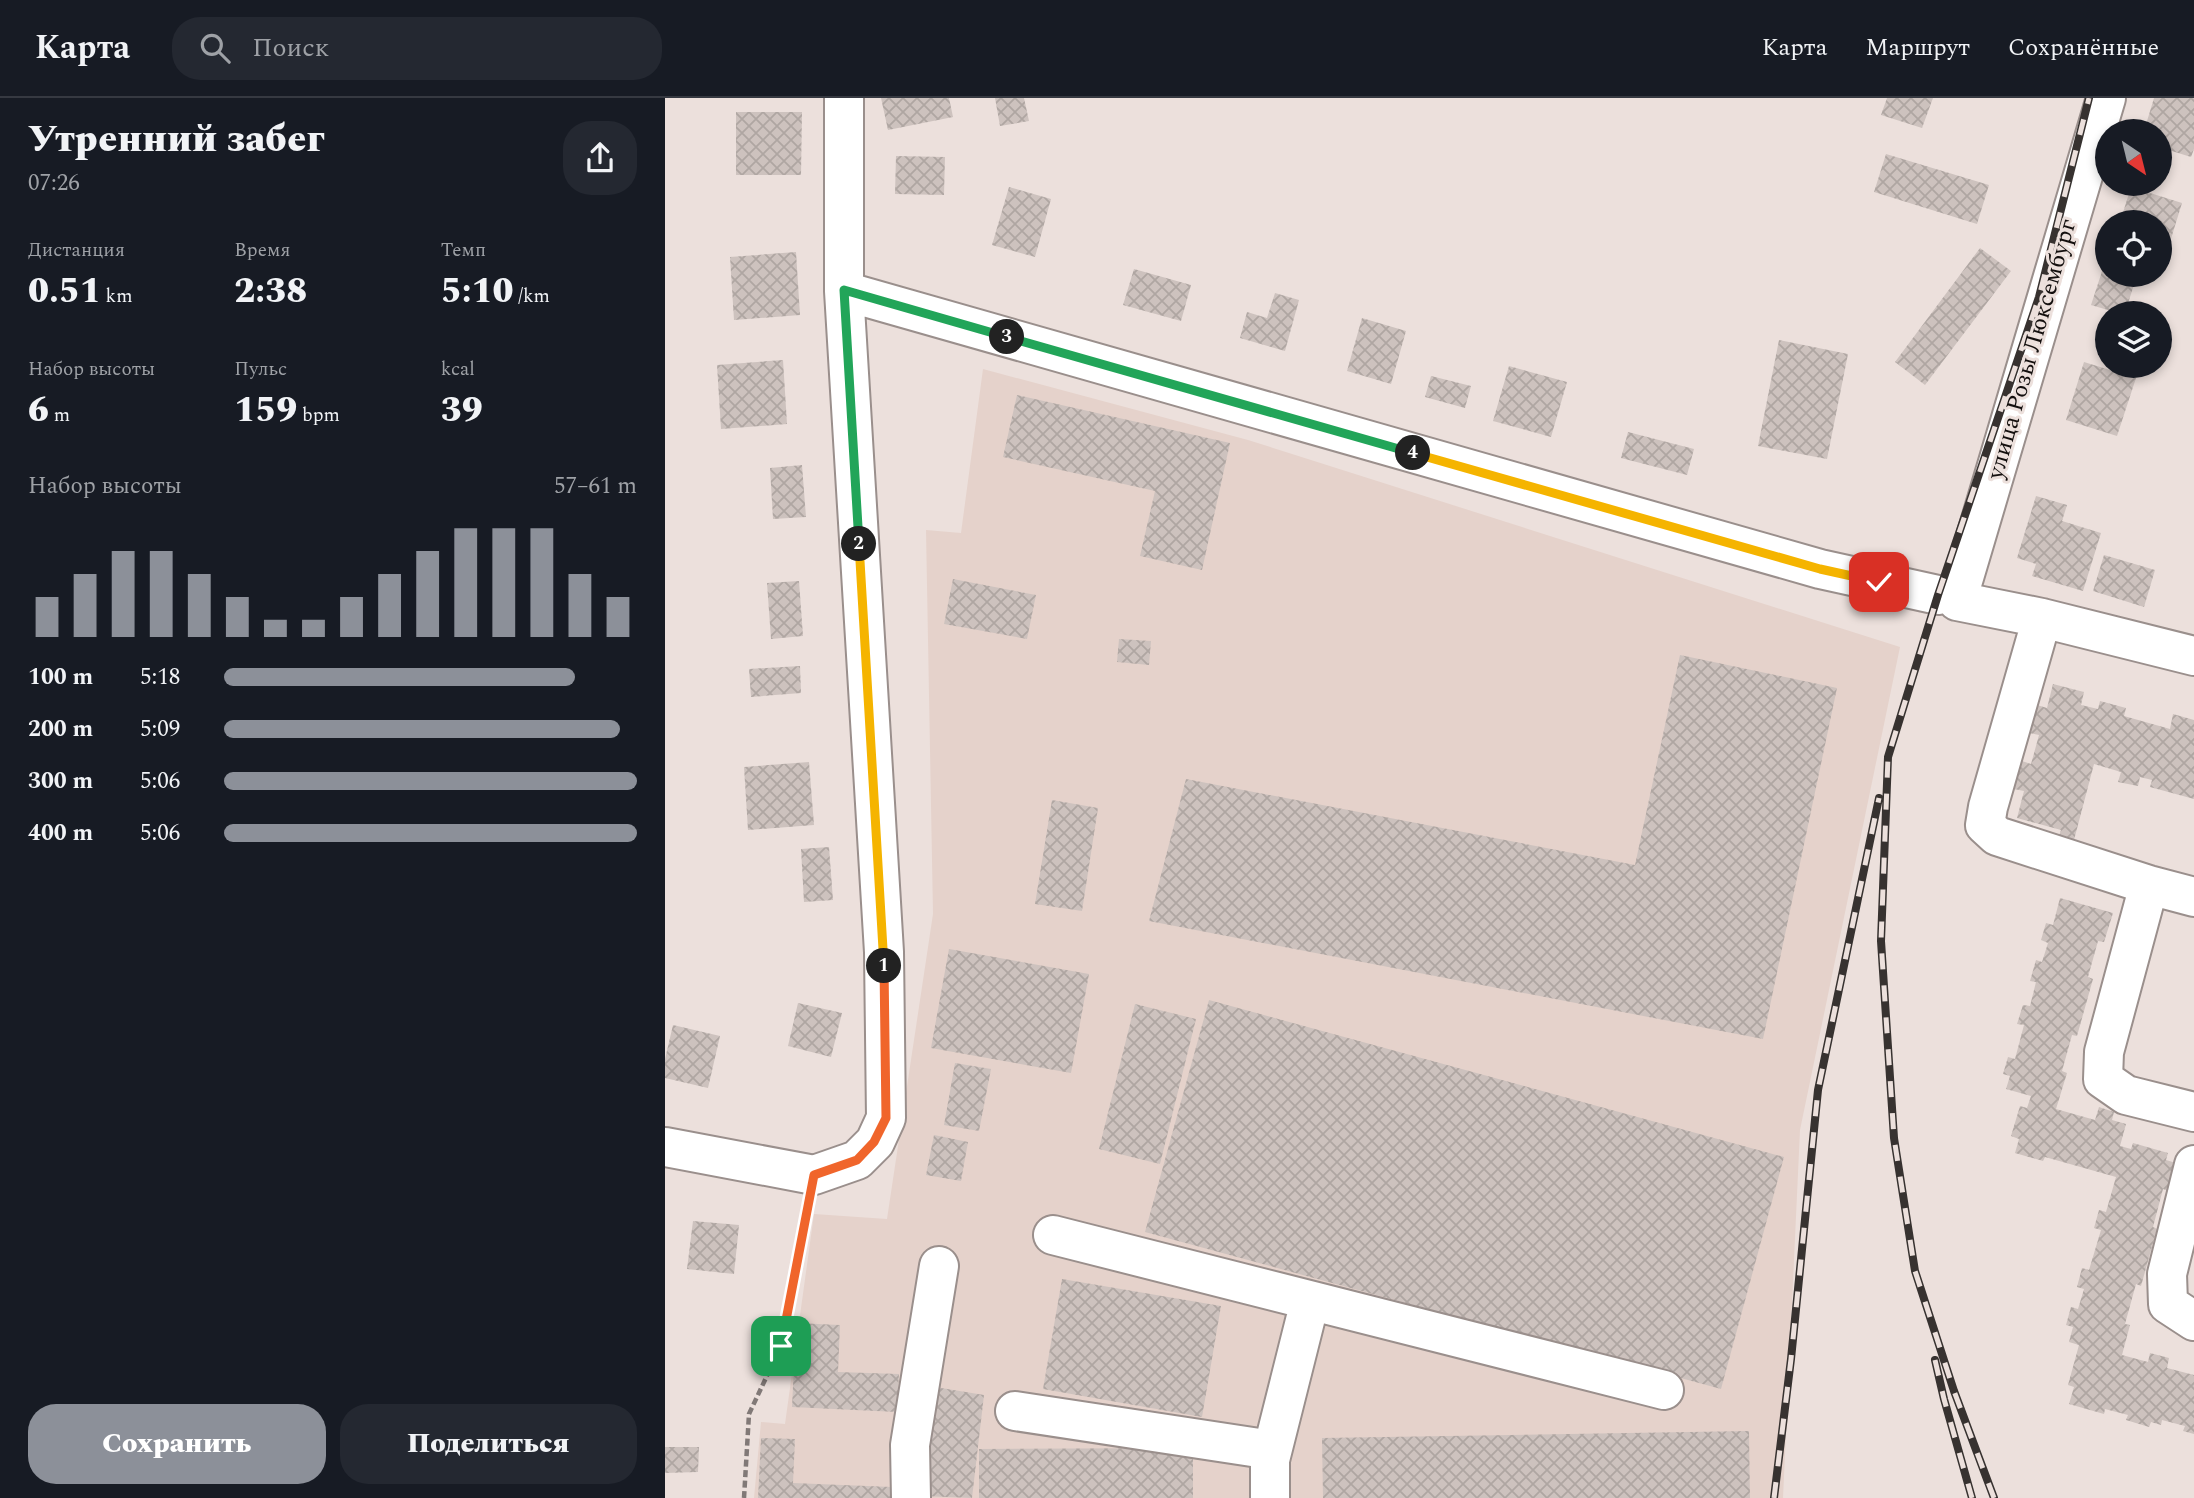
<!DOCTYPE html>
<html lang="ru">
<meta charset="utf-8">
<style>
body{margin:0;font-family:Spectral,serif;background:#242831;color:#f1f3f6;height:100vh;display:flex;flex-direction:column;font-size:26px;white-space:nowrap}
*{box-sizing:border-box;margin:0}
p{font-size:23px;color:#9ea1a6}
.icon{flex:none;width:38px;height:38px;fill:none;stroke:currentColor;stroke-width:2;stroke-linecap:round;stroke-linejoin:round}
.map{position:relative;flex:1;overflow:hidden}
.details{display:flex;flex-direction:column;background:#171b24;width:665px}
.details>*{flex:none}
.needle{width:46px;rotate:145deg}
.tools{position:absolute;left:1430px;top:21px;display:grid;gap:14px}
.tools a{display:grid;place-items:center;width:77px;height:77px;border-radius:50%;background:#171b24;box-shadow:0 4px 10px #0003;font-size:35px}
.pin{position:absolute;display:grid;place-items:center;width:60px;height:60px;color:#fff;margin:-30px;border-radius:14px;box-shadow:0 4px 10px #0006}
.km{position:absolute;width:35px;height:35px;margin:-18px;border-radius:50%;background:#222;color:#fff;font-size:19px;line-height:35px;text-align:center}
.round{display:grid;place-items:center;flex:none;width:74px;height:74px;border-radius:28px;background:#242831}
.head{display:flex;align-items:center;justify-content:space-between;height:119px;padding:0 28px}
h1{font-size:38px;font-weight:800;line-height:52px}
.metrics{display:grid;grid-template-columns:repeat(3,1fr);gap:10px;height:119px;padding:7px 28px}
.metrics div{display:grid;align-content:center}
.metrics b{font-size:35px;font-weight:800}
.metrics small{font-size:19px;font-weight:400}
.metrics p{font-size:19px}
.chart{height:196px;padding:14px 28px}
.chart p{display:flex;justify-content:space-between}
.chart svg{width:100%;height:126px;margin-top:7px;stroke:#8c9099;stroke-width:6}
.cta{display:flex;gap:14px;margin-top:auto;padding:14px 28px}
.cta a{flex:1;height:80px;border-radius:28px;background:#8c9099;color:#fff;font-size:28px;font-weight:800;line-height:80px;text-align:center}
.cta a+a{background:#242831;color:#f1f3f6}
ul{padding:0 28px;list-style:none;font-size:23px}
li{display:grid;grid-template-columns:112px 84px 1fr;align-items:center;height:52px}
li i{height:18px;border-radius:9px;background:#8c9099}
header{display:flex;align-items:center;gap:42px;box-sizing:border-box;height:98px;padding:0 35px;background:#171b24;border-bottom:2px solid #363941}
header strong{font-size:33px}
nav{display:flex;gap:38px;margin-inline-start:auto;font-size:24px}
.search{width:490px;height:63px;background:#242831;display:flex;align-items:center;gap:18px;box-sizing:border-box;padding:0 24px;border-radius:28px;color:#9ea1a6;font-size:26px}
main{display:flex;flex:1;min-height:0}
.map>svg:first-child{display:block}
.built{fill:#e5d2cb}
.building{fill:url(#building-cross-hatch)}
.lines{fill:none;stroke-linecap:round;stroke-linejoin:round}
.minor-casing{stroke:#9a8f8c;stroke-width:42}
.path{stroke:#817977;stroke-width:4.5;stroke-dasharray:7 3.5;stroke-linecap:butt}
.minor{stroke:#fff;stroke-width:38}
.rail-casing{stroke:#373230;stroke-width:8}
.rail{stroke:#ece0dc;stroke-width:5;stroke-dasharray:16;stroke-linecap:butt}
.split-1-casing{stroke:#fff;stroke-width:14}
.split-2-casing{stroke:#fff;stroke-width:14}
.split-3-casing{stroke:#fff;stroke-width:14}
.split-4-casing{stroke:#fff;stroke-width:14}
.split-5-casing{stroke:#fff;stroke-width:14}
.split-1{stroke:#f0652b;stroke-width:9}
.split-2{stroke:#f5b400;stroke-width:9}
.split-3{stroke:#22a559;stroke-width:9}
.split-4{stroke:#22a559;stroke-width:9}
.split-5{stroke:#f5b400;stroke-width:9}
.labels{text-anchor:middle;stroke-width:6;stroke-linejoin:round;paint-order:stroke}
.street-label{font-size:24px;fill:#130f0e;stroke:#ece0dc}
</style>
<header>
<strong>Карта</strong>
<div class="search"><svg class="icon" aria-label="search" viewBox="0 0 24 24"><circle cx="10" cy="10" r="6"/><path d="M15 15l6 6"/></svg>Поиск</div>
<nav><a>Карта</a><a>Маршрут</a><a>Сохранённые</a></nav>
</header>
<main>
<section class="details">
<div class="head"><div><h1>Утренний забег</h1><p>07:26</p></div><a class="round"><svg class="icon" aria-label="share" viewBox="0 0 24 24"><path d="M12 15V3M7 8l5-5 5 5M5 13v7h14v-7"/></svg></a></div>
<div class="metrics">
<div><p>Дистанция</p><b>0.51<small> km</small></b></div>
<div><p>Время</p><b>2:38</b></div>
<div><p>Темп</p><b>5:10<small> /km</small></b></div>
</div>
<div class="metrics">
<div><p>Набор высоты</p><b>6<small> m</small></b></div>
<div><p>Пульс</p><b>159<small> bpm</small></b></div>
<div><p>kcal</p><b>39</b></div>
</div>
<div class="chart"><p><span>Набор высоты</span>57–61 m</p>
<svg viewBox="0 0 160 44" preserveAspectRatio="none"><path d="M5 44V30M15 44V22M25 44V14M35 44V14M45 44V22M55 44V30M65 44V38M75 44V38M85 44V30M95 44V22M105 44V14M115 44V6M125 44V6M135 44V6M145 44V22M155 44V30"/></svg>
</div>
<ul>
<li><b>100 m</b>5:18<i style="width:85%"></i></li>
<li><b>200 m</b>5:09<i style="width:96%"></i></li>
<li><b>300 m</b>5:06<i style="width:100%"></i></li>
<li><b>400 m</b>5:06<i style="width:100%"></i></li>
</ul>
<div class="cta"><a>Сохранить</a><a>Поделиться</a></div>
</section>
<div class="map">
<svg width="1529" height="1400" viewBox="0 0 1529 1400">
<defs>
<pattern id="building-cross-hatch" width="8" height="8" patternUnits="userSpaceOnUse" patternTransform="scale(1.75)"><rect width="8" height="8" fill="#cdc2be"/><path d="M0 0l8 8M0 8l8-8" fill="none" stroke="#afa6a2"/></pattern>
</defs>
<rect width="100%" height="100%" fill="#ece0dc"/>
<path class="built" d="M318,271L583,342L1235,549L1135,1032L1118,1400H89L96,1324L120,1326L149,1116L222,1121L268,816L261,432L296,435Z"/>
<path class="building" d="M216,0H284L288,19L223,32Z
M330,0H359L364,23L335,28Z
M1222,0H1268L1257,30L1216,17Z
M1489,0H1529V51L1526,59L1494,49V33H1479Z
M71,14H137L136,77H71Z
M1221,56L1324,87L1312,126L1209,94Z
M231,58L280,59L279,97L230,96Z
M344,89L386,101L370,159L327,147Z
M1466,89L1517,105L1505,144L1494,141V124H1455Z
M1315,150L1346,173L1260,287L1230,264Z
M131,154L135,217L69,222L65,159Z
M1442,158V177H1472L1460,215H1453L1426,207Z
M469,171L526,187L516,223L458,207Z
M610,195L634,202L620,253L575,240L582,214L602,220Z
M697,220L741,233L726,286L682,273Z
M1114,242L1183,256L1162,361L1093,348Z
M118,262L122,326L56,331L52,267Z
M1419,264L1471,280L1452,338L1401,322Z
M844,268L902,284L886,339L828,323Z
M766,278L806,288L800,310L760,299Z
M352,297L565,345L537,472L475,458L490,393L338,359Z
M963,334L1029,351L1022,377L956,360Z
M137,367L141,419L108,421L105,370Z
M1371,398L1402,407L1397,423L1436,435L1418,493L1367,478L1371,466L1352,460Z
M1439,457L1490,472L1479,509L1428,493Z
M288,481L371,497L362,541L279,526Z
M134,483L138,538L106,541L102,485Z
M454,541L486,543L484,567L452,564Z
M1015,557L1172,590L1098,941L484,823L521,681L970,767Z
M135,568L136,595L86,599L84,571Z
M1388,586L1419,594L1416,607L1433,611L1435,603L1461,610L1459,618L1505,631L1508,616L1529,622V701L1485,689L1487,682L1475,679L1473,688L1453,684L1456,674L1429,666L1409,742L1394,738L1396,732L1352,720L1359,693L1349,691L1357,663L1366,666L1374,637L1364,635L1372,607L1382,610Z
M144,664L149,727L83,732L79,669Z
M387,702L433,710L417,813L370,806Z
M164,749L168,802L139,804L136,751Z
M1395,800L1448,815L1439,844L1433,843L1423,879L1428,881L1412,938L1407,937L1397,973L1402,975L1391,1011L1430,1022L1434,1009L1449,1014L1447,1022L1461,1026L1455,1048L1466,1051L1468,1045L1503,1055L1501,1062L1511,1065L1503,1093L1498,1091L1488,1129L1492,1131L1476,1188L1471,1186L1460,1226L1465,1227L1457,1257L1483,1264L1485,1255L1504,1260L1502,1270L1529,1277V1336L1518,1333L1520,1328L1497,1322L1496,1327L1486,1324L1484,1329L1461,1322L1463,1317L1440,1311L1439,1316L1404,1306L1409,1289L1403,1287L1414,1247L1404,1244L1408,1229L1401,1227L1406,1209L1413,1211L1419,1191L1412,1189L1417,1170L1424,1172L1436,1132L1429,1130L1434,1112L1441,1114L1451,1079L1380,1059L1378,1063L1350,1055L1354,1041L1346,1038L1355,1008L1362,1010L1366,998L1341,991L1345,978L1338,976L1343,959L1350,961L1359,927L1352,926L1358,907L1365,908L1371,884L1365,883L1371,862L1377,864L1383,845L1376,842L1381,825L1388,827Z
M284,851L424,876L406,975L266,950Z
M544,902L1119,1059L1056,1291L480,1134Z
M133,905L177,915L166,959L123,948Z
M470,906L531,921L495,1066L434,1051Z
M8,927L55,938L43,990L0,980V961Z
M290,965L326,971L314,1033L279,1027Z
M269,1037L303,1044L296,1083L261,1077Z
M28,1123L74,1127L69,1176L22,1171Z
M397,1181L556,1208L537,1319L378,1291Z
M131,1225L175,1227L173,1274L234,1276L232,1314L127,1309Z
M270,1289L319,1297L307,1400L257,1398Z
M1084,1333L1085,1400H658L657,1340Z
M96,1340L130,1341L128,1385L227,1389L226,1400H93Z
M0,1349H34L33,1374L0,1375Z
M528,1350V1400H314V1351Z"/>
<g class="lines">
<defs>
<path id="minor" d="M1441,0L1292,503L1377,520L1529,558
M179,193L1155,471L1273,497
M1377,520L1323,709L1320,727L1332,738L1484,787L1529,799
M1484,787L1439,954L1438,981L1461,997L1529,1014
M0,1049L149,1077L192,1062L210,1044L221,1020L219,854L179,193V0
M1529,1067L1502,1176L1503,1206L1529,1223
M388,1137L999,1292
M350,1313L607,1352
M246,1400L245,1347L274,1168
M605,1400V1362L645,1203"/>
</defs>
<use href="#minor" class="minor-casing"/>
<path class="path" d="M79,1400L84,1316L116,1248L143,1109"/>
<use href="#minor" class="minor"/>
<defs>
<path id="rail" d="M1270,1262L1279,1301L1307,1400
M1109,1400L1126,1261L1153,992L1214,700
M1329,1400L1289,1293L1250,1173L1229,1040L1216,843L1223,659L1273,497L1374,199L1424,0"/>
</defs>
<use href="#rail" class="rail-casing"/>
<use href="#rail" class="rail"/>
</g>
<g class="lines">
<defs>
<path id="split-1" d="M116,1248L149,1077L192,1062L209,1044L221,1020L219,868"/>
<path id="split-2" d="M194,446L219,868"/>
<path id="split-3" d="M194,446L179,192L342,239"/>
<path id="split-4" d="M342,239L748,355"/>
<path id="split-5" d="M748,355L1155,471L1214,484"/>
</defs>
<use href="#split-1" class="split-1-casing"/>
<use href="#split-2" class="split-2-casing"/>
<use href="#split-3" class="split-3-casing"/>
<use href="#split-4" class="split-4-casing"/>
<use href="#split-5" class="split-5-casing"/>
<use href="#split-1" class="split-1"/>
<use href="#split-2" class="split-2"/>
<use href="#split-3" class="split-3"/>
<use href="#split-4" class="split-4"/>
<use href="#split-5" class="split-5"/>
</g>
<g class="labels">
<g class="street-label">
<text transform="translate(1366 251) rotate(-74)" y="8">улица Розы Люксембург</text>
</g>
</g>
</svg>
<div class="tools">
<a><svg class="needle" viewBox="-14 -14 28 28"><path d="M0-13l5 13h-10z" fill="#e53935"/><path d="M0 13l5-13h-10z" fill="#9ea1a6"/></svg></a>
<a><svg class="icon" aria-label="locate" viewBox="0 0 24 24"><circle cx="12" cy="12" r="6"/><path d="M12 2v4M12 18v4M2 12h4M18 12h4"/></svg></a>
<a><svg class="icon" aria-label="layers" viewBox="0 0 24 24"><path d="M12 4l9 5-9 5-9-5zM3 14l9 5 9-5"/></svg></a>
</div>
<div class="pin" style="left:116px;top:1248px;background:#1e9e55"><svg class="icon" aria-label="arrive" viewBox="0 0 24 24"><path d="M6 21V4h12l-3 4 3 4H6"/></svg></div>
<div class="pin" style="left:1214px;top:484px;background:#d93025"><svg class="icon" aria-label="check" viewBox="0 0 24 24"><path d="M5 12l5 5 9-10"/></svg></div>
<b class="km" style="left:219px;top:868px">1</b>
<b class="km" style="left:194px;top:446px">2</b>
<b class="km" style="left:342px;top:239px">3</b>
<b class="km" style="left:748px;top:355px">4</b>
</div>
</main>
